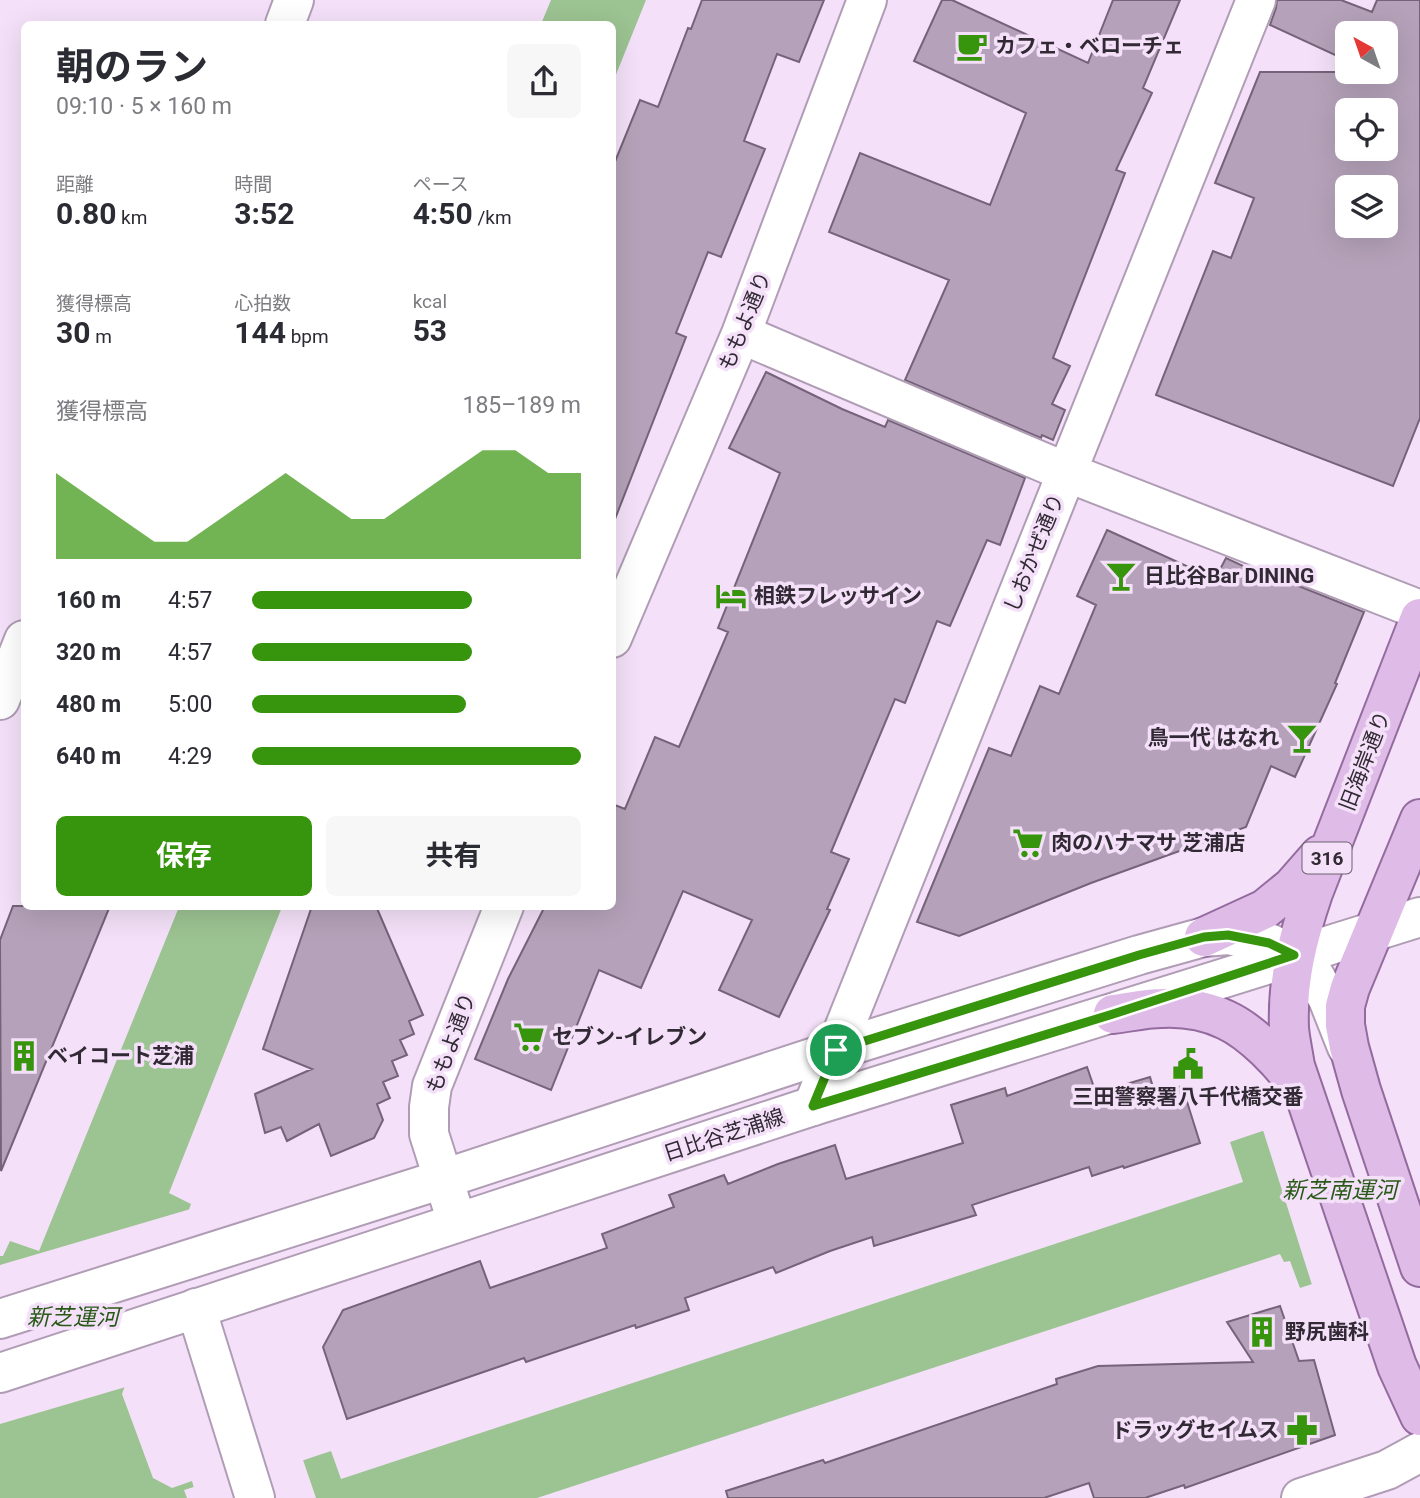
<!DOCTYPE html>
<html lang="ja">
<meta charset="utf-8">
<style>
body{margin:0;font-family:Roboto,"Noto Sans JP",sans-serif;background:#f7f7f7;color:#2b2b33;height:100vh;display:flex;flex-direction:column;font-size:26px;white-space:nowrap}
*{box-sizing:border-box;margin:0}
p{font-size:23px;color:#7c7c81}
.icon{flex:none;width:38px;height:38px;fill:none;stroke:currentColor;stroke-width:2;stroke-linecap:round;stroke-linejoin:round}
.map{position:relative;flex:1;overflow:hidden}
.drawer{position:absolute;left:21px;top:21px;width:595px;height:889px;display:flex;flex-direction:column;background:#fff;border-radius:10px;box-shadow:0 7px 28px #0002}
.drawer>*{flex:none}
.needle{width:46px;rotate:320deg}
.buttons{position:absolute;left:1335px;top:21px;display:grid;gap:14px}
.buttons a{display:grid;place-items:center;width:63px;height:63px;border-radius:10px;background:#fff;box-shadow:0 7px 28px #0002;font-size:35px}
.pin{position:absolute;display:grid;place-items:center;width:60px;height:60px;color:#fff;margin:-30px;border:4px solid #fff;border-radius:50%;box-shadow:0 2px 7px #0007}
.round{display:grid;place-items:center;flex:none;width:74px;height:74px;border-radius:10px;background:#f7f7f7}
.summary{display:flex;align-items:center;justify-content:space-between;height:119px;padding:0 35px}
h1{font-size:38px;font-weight:700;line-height:52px}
.figures{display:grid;grid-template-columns:repeat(3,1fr);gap:10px;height:119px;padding:7px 35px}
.figures div{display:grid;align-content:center}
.figures b{font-size:30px;font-weight:700}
.figures small{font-size:19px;font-weight:400}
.figures p{font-size:19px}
.chart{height:196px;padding:14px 35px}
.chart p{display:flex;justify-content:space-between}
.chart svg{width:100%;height:126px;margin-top:7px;fill:#37940d;opacity:.7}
.primary-button{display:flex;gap:14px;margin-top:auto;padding:14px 35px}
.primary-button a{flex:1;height:80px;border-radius:10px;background:#37940d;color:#fff;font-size:28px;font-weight:700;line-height:80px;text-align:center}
.primary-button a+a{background:#f7f7f7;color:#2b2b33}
ul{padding:0 35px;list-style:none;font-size:23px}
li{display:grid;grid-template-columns:112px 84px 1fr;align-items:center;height:52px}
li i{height:18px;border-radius:9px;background:#37940d}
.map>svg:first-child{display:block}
.water{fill:#9cc392}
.pier{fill:#f4e1f9}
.building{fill:#b5a2ba;stroke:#756379;stroke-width:2;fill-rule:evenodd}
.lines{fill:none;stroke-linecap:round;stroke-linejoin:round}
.minor-casing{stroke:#b09db5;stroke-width:42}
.tertiary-casing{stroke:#b09db5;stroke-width:42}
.secondary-casing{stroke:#b09db5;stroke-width:42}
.primary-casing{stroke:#946b9e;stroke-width:42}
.minor{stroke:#fff;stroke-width:38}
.tertiary{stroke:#fff;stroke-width:38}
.secondary{stroke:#fff;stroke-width:38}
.primary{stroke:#dfbce7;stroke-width:38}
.route-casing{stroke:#fff;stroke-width:14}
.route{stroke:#37940d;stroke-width:9}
.labels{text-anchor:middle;stroke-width:7;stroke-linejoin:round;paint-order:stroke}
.shield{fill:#f4e1f9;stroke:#6c606e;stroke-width:2}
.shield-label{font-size:19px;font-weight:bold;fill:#312933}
.poi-label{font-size:21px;font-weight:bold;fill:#312933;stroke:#f4e1f9;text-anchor:start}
.street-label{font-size:21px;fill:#312933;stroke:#f4e1f9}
.water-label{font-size:23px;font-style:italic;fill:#285917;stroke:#f4e1f9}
</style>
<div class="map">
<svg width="1420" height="1498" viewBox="0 0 1420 1498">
<rect width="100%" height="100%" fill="#f4e1f9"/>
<path class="water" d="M551,0H646L613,82L612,24H541Z
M179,907H282L169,1193L191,1204L122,1394L153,1478L172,1488L192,1481L196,1496L331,1451L341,1479L1243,1182L1230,1142L1420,1078V1249L1300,1288L1290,1261L1284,1262L1280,1254L537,1498H0V1256H3L10,1241L39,1251Z"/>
<path class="pier" d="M1420,1075V1253L1313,1288L1262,1127Z
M194,1208L129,1386L0,1424V1265Z
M302,1457L316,1498H187L184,1490L197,1486L198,1492Z"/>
<path class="building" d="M702,0H824L799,62L777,54L744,141L765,149L721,257L708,252L676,333L686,337L615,519H612V169L640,100L658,107L688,28L691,29Z
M942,0H952L1088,63L1113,0H1180L1143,88L1152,93L1116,170L1125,173L1053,358L1070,366L1052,404L1065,410L1053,440L1042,435L1041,438L905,380L949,280L829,232L860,153L990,205L1026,113L914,61Z
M1277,0H1341L1372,12L1377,0H1420V418L1393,486L1156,395L1213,251L1231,258L1254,198L1215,183L1260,72H1386V33H1348V61L1270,25L1276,8ZM1348,110H1386V149H1348ZM1348,187H1386V226H1348Z
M766,372L842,409L885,427L888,420L1025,478L1000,545L987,540L950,626L937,621L905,703L895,699L831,852L849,859L827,909L830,910L779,1017L719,990L752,920L683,891L641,988L599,970L551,1090L475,1059L508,979L545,906H612V804L625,809L655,737L679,747L728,632L718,628L780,473L729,448Z
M1107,530L1215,579L1226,558L1284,585L1286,581L1364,612L1335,683L1337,684L1295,777L1271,766L1246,827L1091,883L959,936L917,922L989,748L1011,756L1040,686L1059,694L1096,605L1077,596Z
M13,906H110L1,1171L0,940Z
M312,906H376L423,1015L409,1021L414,1034L400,1040L407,1055L392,1061L398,1076L383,1082L390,1098L377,1104L383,1120L374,1138L331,1156L319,1124L287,1141L281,1127L265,1133L255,1094L312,1069L263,1049Z
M1087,1067L1096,1093L1150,1077L1155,1094L1182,1086L1200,1143L1124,1168L1123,1166L1092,1176L1089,1167L972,1205L976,1215L874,1246L872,1237L830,1251L776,1273L773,1267L685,1298L689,1310L636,1328L635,1325L526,1362L524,1358L347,1419L323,1347L343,1310L480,1261L490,1288L607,1248L602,1234L674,1207L669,1195L724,1175L728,1184L778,1164L835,1145L846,1179L963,1143L951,1105L1005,1088L1007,1096Z
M1280,1306L1299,1361L1314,1360L1335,1435L1185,1488L1184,1485L1145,1498H1094L1089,1483L1044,1498H728L726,1491L823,1460L825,1463L1057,1384L1056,1379L1098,1366L1253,1362L1227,1322Z"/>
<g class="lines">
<defs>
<path id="minor" d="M741,334L1066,472L1420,610
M612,638L741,334L867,0
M1372,932L1420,917
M813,1106L1256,0
M457,1222L429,1134V1107L432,1086L504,906"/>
<path id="tertiary" d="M285,24L294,0
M0,700L24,640
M196,1308L255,1498
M1301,1498L1387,1470L1420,1452"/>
<path id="secondary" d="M0,1319L443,1179L836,1050L1139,955L1204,937L1228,935L1250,939L1269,943L1294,955L1313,973L1328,999L1347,1047
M0,1373L813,1106L1372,932"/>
<path id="primary" d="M1420,618L1313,893C1298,937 1287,981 1289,1028C1290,1040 1293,1053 1295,1066L1397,1366L1420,1416
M1420,819L1350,988L1345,1006V1025L1349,1047L1361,1090L1420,1267
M1204,937L1265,909L1292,887L1320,855
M1113,1014C1129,1012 1146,1008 1162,1008C1184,1007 1207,1011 1226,1020C1252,1032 1283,1064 1298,1087"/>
</defs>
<use href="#minor" class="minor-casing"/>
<use href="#tertiary" class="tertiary-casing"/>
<use href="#secondary" class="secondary-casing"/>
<use href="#primary" class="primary-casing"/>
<use href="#minor" class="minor"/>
<use href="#tertiary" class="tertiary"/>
<use href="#secondary" class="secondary"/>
<use href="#primary" class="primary"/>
</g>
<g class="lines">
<defs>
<path id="route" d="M1228,935L1269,943L1294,955L1113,1014L813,1106L836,1050L1139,955L1204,937Z"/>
</defs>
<use href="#route" class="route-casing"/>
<use href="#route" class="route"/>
</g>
<defs>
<symbol id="cafe-bare" viewBox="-9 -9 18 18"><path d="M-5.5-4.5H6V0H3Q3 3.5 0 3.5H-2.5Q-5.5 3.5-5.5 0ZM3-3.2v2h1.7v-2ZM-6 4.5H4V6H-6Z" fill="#37940d" stroke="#f4e1f9" stroke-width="2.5" paint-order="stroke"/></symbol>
<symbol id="bar-bare" viewBox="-9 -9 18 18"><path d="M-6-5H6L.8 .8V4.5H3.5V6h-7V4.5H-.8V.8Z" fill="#37940d" stroke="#f4e1f9" stroke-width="2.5" paint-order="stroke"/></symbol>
<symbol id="hotel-bare" viewBox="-9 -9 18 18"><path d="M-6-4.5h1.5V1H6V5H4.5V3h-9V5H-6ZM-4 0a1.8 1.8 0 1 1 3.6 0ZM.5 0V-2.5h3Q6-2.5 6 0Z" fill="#37940d" stroke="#f4e1f9" stroke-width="2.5" paint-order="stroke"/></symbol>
<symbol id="supermarket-bare" viewBox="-9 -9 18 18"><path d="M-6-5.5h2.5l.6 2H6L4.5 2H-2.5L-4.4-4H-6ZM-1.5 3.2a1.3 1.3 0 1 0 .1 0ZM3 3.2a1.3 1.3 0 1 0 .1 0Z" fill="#37940d" stroke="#f4e1f9" stroke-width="2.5" paint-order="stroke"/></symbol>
<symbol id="building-bare" viewBox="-9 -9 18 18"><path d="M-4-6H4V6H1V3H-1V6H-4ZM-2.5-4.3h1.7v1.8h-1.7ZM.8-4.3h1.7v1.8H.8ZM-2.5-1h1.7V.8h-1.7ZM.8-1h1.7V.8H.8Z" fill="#37940d" stroke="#f4e1f9" stroke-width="2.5" paint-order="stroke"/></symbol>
<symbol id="civic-bare" viewBox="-9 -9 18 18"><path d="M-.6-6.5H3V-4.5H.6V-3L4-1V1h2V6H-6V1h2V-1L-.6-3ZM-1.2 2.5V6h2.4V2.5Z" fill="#37940d" stroke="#f4e1f9" stroke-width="2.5" paint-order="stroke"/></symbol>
<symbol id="pharmacy-bare" viewBox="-9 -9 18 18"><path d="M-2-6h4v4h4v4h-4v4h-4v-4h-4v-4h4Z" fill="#37940d" stroke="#f4e1f9" stroke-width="2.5" paint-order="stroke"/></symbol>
</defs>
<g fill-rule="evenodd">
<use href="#cafe-bare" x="950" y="24" width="44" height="44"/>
<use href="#bar-bare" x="1099" y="554" width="44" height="44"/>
<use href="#hotel-bare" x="709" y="574" width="44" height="44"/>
<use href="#bar-bare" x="1280" y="716" width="44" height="44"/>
<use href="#supermarket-bare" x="1006" y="821" width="44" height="44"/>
<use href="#supermarket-bare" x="507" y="1015" width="44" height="44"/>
<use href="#building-bare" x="2" y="1034" width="44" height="44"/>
<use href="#civic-bare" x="1166" y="1042" width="44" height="44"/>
<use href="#building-bare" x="1240" y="1310" width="44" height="44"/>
<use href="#pharmacy-bare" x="1280" y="1408" width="44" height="44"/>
</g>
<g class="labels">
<rect class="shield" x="1302.5" y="842.5" width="49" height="31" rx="5"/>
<g class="shield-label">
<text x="1327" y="865">316</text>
</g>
<g class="poi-label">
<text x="995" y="53">カフェ・ベローチェ</text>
<text x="1144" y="583">日比谷Bar DINING</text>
<text x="754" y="603">相鉄フレッサイン</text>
<text x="1279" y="745" text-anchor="end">鳥一代 はなれ</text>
<text x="1051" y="850">肉のハナマサ 芝浦店</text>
<text x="552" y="1044">セブン-イレブン</text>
<text x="47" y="1063">ベイコート芝浦</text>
<text x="1188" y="1104" text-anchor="middle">三田警察署八千代橋交番</text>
<text x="1285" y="1339">野尻歯科</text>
<text x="1279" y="1437" text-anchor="end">ドラッグセイムス</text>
</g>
<g class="street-label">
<text transform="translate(745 321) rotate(-68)" y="7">ももよ通り</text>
<text transform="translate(1034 553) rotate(-68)" y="7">しおかぜ通り</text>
<text transform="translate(1365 761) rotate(-69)" y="7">旧海岸通り</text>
<text transform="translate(451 1043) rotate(-70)" y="7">ももよ通り</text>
<text transform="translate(724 1135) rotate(-18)" y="7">日比谷芝浦線</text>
</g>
<g class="water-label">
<text x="1340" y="1198">新芝南運河</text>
<text x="73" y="1325">新芝運河</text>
</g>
</g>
</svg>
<div class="buttons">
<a><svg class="needle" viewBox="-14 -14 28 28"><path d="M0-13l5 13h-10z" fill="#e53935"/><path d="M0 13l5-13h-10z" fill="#7c7c81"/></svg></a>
<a><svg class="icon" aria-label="locate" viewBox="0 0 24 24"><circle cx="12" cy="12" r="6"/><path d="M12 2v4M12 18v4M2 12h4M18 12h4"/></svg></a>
<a><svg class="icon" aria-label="layers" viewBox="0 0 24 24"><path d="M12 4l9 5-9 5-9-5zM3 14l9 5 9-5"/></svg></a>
</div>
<div class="pin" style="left:836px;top:1050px;background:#1e9e55"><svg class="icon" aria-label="arrive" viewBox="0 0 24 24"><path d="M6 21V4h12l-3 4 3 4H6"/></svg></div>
<section class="drawer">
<div class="summary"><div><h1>朝のラン</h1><p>09:10 · 5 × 160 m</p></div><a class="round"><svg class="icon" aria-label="share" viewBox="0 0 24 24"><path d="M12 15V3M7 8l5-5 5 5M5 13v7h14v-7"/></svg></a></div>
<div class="figures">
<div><p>距離</p><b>0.80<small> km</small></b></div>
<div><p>時間</p><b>3:52</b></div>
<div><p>ペース</p><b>4:50<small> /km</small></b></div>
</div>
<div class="figures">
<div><p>獲得標高</p><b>30<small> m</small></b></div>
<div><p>心拍数</p><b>144<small> bpm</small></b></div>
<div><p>kcal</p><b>53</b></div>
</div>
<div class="chart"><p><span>獲得標高</span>185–189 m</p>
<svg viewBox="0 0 160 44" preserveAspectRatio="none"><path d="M0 44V14L10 22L20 30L30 38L40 38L50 30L60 22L70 14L80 22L90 30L100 30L110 22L120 14L130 6L140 6L150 14L160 14V44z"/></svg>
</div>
<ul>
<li><b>160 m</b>4:57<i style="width:67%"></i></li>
<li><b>320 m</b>4:57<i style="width:67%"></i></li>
<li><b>480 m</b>5:00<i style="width:65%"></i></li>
<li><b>640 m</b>4:29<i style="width:100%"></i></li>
</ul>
<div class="primary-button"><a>保存</a><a>共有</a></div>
</section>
</div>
